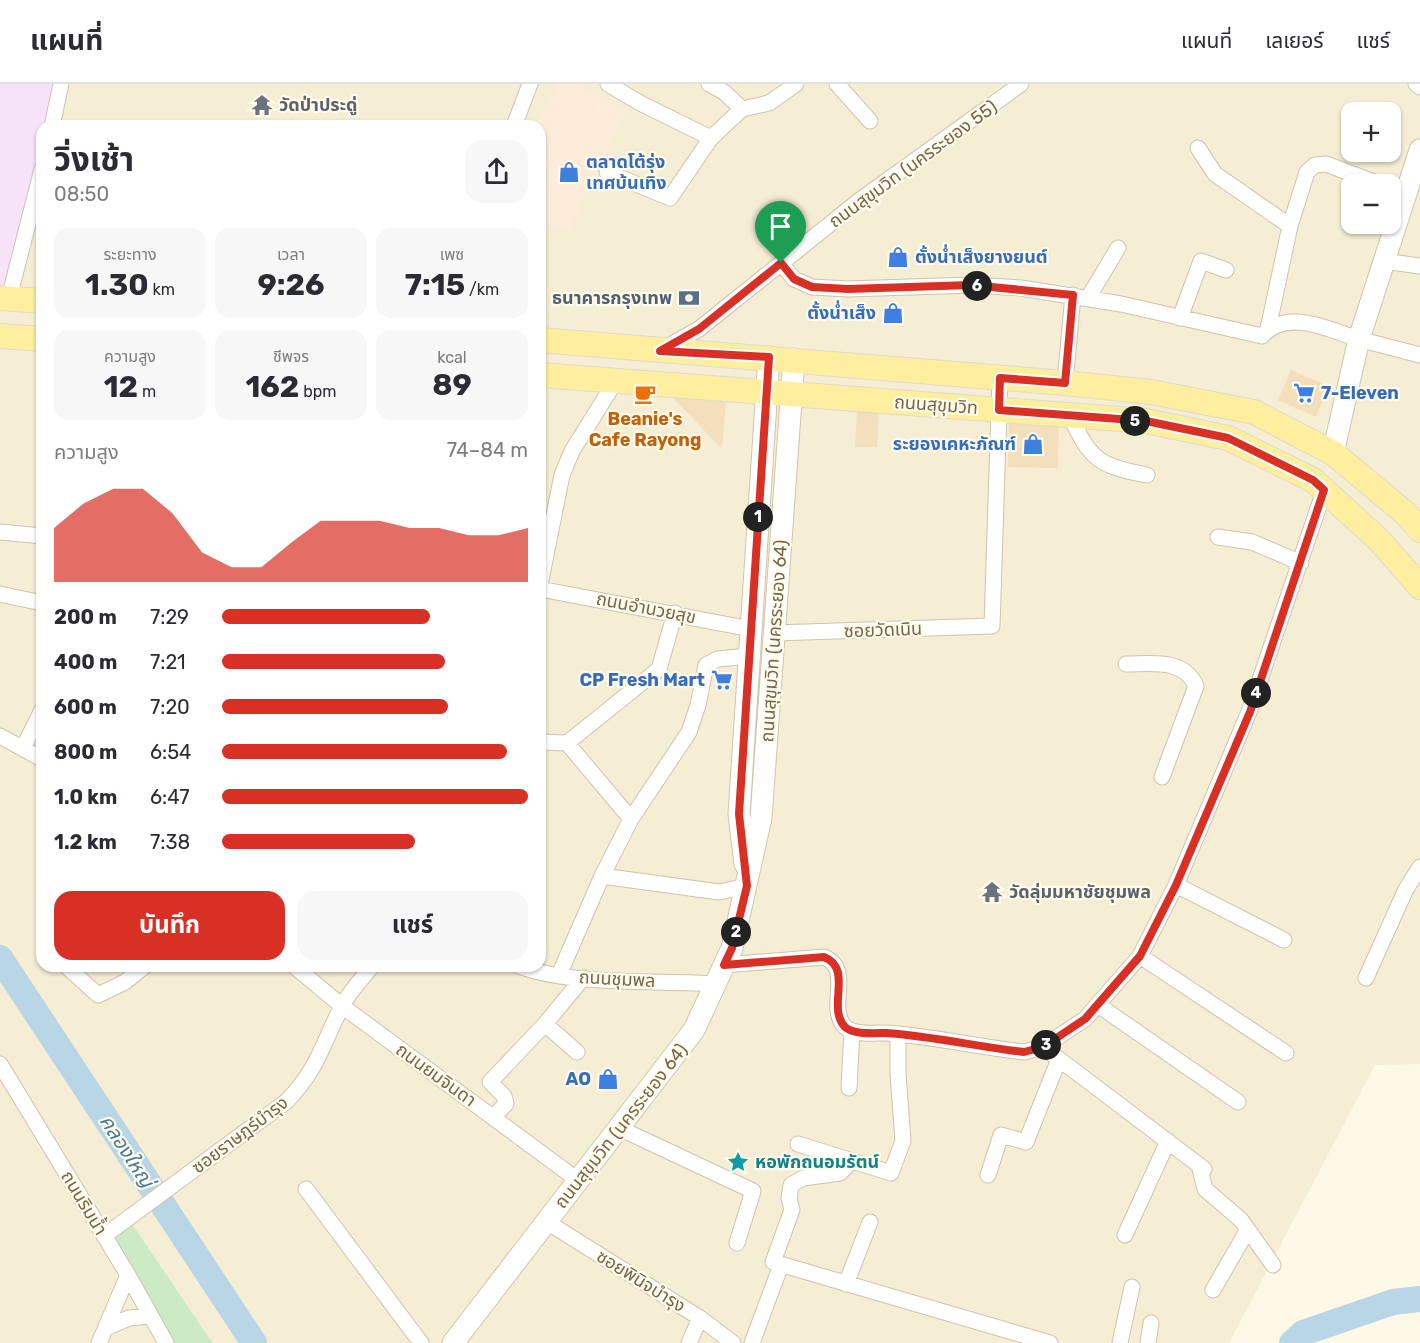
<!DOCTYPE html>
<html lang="th">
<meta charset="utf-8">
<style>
body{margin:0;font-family:Rubik,"Noto Sans Thai",sans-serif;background:#f7f7f7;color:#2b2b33;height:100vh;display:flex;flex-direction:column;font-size:22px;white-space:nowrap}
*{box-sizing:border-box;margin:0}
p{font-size:20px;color:#7c7c81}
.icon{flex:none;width:33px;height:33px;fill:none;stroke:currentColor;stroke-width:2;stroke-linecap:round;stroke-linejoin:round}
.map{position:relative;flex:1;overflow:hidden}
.sheet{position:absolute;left:36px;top:36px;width:510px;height:852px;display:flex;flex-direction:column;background:#fff;border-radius:18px;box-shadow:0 2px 4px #0004}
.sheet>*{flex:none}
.buttons{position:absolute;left:1341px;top:18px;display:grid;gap:12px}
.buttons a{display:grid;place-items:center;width:60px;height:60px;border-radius:12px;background:#fff;box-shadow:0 2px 4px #0004;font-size:30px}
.pin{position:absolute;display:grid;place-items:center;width:51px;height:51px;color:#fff;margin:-62px -26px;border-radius:50% 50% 50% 0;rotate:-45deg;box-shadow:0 0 6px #0007}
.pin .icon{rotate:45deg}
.km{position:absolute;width:30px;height:30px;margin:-15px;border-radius:50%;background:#222;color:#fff;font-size:16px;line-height:30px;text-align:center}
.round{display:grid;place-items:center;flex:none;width:63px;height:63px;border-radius:18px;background:#f7f7f7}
.head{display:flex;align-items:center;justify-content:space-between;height:102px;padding:0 18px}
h1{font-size:33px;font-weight:700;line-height:45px}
.stats{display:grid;grid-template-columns:repeat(3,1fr);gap:9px;height:102px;padding:6px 18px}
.stats div{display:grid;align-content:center;border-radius:15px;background:#f7f7f7;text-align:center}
.stats b{font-size:30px;font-weight:700}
.stats small{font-size:16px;font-weight:400}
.stats p{font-size:16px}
.chart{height:168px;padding:12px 18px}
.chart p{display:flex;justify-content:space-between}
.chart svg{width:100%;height:108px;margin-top:6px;fill:#d93025;opacity:.7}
.action{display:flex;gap:12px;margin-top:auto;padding:12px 18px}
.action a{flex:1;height:69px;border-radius:18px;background:#d93025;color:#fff;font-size:24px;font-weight:700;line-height:69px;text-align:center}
.action a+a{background:#f7f7f7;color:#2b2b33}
ul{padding:0 18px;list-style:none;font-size:20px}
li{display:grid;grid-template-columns:96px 72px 1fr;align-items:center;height:45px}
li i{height:15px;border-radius:8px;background:#d93025}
header{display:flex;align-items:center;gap:36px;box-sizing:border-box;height:84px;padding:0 30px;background:#fff;border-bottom:2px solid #e1e1e2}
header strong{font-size:28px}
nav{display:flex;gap:33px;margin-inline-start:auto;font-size:21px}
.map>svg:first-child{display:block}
.residential{fill:#f5edd4;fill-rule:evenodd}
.commercial{fill:#fdecd9}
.education{fill:#f6e2f9}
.green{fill:#caebc3}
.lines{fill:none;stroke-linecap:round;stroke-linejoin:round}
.river{stroke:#b9d6e7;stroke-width:26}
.building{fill:#f3dfbc}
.street-casing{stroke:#cfc3ac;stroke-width:17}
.secondary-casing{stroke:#d2c5a8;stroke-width:23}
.primary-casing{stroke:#dedad4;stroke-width:26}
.street{stroke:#fff;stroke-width:15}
.secondary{stroke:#fff;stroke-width:21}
.primary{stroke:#fdef9d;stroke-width:24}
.route-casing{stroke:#fff;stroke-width:12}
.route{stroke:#d93025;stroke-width:8}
.labels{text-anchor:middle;stroke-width:4.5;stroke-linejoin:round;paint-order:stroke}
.worship-label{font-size:18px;font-weight:bold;fill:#5b616d;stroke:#fffcec;text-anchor:start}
.shop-label{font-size:18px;font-weight:bold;fill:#366cbe;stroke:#fffcec;text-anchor:end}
.street-label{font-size:18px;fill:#77644a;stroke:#fffcec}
.service-label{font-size:18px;font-weight:bold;fill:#4e5e75;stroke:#fffcec;text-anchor:end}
.food-label{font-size:18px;font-weight:bold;fill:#c56008;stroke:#fffcec}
.culture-label{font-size:18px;font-weight:bold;fill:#0d838f;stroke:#fffcec;text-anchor:start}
.water-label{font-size:20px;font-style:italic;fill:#487a99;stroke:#fffcec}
</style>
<header>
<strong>แผนที่</strong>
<nav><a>แผนที่</a><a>เลเยอร์</a><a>แชร์</a></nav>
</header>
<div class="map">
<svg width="1420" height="1259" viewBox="0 0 1420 1259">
<rect width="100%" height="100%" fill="#fdf9e6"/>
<path class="residential" d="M0,0H1420V980L1375,981L1229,1259H0ZM1352,28H1390V68H1352ZM42,42H540V882H42ZM1352,100H1390V140H1352Z"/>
<path class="commercial" d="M557,0H576L627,27L569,149L540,134V42H535Z"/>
<path class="education" d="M0,0H55L45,42H42V56L8,202L0,201Z"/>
<path class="green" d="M132,1140L209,1254L213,1259H170L110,1153Z"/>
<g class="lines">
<path class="river" d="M0,874L254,1259
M1292,1259L1303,1249L1393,1218L1420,1215"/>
</g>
<path class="building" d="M1291,286L1329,302L1316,333L1278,316Z
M672,313L726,317L722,365Z
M857,326H879L877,363H855Z
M1009,335L1059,337L1058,384L1008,383Z"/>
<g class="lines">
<defs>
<path id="street" d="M608,0L640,19L711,54
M709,0L724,8L742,25
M837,0L870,37
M1416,0L1420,3
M52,42L61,0
M514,42L530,0
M1198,64L1215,90L1290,142
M607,88L670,114L711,54L742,25L769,19L796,0
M1390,105L1406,111
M1384,177L1420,182
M781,179L794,195L812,203L848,205L971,201L1021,204L1121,220L1262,252C1288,223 1331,247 1362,256C1381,261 1401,266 1420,271
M9,214L42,85
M1088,214L1118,164
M1180,234L1201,177L1226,186
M1268,245L1290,142L1307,88L1315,81L1326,80L1379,100
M663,265L699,245L860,116L1021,0
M1065,299L1073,211
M1070,331C1090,376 1099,382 1147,391
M0,448L42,452
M1218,453L1252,458L1301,479
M540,501L562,391L572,367L615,298
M540,505L751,545
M0,510L42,519
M774,549L992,542L1000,294
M1126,580C1151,580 1184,574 1196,602L1162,693
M0,652L42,675
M540,658L567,659L659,585L675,529
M567,659L631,735
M23,664L42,626
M602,792L719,808L747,802
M1176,801L1284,856
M1140,872L1286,969
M724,881L824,873C854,885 826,923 845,943C854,951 874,949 886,949C932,952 978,963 1024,968L1043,963L1085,935L1140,872L1176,801L1249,628L1324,407
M66,882L98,911L125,898L145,882
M294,882L342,922L579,1097
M519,882C573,902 657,896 716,900
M559,891L602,792L631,735L689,648L698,621L706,581L718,575L749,572
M1366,894L1406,805L1420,783
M1098,921L1238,1018
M545,940L577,968
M1043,963L1204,1085
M0,980L128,1191L166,1259
M849,1004L852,947
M493,1033L506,1020L504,1012L490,998L545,940L583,894
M619,1044L753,1107L737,1159
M798,1060L891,1089L903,1057L898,990V950
M851,1078L840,1089L803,1094L791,1101L789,1114L792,1126L773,1178L1050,1259
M1199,1081L1205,1105L1241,1136L1273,1181
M988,1091L1001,1051L1026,1058L1059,975
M306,1105L421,1259
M547,1138L700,1234L733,1259
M1125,1151L1168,1057
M104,1152L287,1017C319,983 321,963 341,924C348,909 362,895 372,882
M846,1200L870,1138
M1213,1206L1247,1147
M108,1243L129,1234L150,1232
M99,1259L128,1191
M689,1259L700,1234
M752,1259L781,1181
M1120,1259L1132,1203
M1148,1259L1151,1239"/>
<path id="secondary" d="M1333,369L1359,255L1420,66
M745,780L739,730L769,273
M453,1259L694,946L732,864L761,734L794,275"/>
<path id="primary" d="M0,214L42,217
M0,252L42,255
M540,256L1065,299L1151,308L1254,328L1333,369L1405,429L1420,446
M540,291L1146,337L1228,354L1313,396L1380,457L1420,503"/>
</defs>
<use href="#street" class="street-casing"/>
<use href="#secondary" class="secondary-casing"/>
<use href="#primary" class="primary-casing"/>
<use href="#street" class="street"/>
<use href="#secondary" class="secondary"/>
<use href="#primary" class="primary"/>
</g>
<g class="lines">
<defs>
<path id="route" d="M781,179L794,195L812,203L848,205L971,201L1073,211L1065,299L1000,294L999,326L1146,337L1228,354L1313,396L1324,406L1250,628L1176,801L1140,872L1085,935L1043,963L1024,968C978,963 932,952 886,949C874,949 854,951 845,943C826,923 854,885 824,873L724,881L732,864L747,802L739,730L769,273L660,267L699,245Z"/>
</defs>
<use href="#route" class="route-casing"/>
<use href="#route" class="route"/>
</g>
<defs>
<symbol id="temple-bare" viewBox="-9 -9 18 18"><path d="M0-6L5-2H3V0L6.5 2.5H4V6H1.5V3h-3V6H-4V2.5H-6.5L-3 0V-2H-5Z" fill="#6b7280" stroke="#fffcec" stroke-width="2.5" paint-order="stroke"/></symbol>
<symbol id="shop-bare" viewBox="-9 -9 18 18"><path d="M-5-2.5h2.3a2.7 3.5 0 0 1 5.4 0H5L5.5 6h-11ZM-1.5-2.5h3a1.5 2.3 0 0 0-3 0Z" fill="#3f7fe0" stroke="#fffcec" stroke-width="2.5" paint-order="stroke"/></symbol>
<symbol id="bank-bare" viewBox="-9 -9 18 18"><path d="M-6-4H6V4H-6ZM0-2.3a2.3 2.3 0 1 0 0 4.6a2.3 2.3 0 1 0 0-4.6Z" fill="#5c6f8a" stroke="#fffcec" stroke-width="2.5" paint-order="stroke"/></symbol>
<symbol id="supermarket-bare" viewBox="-9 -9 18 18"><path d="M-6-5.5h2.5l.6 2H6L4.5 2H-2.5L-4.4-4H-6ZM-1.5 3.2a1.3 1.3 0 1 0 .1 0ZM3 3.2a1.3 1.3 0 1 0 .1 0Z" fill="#3f7fe0" stroke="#fffcec" stroke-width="2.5" paint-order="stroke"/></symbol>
<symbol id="cafe-bare" viewBox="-9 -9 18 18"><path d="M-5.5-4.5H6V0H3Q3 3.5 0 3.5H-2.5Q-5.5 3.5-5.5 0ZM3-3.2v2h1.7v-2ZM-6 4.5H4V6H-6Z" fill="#e8710a" stroke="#fffcec" stroke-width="2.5" paint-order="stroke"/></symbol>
<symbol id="sight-bare" viewBox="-9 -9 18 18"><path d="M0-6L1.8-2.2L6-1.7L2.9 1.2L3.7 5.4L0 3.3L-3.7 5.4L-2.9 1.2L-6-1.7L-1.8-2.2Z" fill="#0f9aa8" stroke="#fffcec" stroke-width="2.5" paint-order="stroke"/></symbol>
</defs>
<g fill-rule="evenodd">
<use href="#temple-bare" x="247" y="6" width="30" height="30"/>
<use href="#shop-bare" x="554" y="73" width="30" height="30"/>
<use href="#shop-bare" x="883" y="158" width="30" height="30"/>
<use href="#bank-bare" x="674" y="199" width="30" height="30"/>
<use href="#shop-bare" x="878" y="214" width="30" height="30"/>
<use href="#supermarket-bare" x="1289" y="294" width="30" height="30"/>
<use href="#cafe-bare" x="630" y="295" width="30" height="30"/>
<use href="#shop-bare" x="1018" y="345" width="30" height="30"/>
<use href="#supermarket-bare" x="707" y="581" width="30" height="30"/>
<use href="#temple-bare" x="977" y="793" width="30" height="30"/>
<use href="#shop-bare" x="593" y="980" width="30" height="30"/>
<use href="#sight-bare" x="723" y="1063" width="30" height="30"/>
</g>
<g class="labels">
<g class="worship-label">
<text x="279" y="27">วัดป่าประดู่</text>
<text x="1009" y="814">วัดลุ่มมหาชัยชุมพล</text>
</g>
<g class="shop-label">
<text x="586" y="84" text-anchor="start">ตลาดโต้รุ่ง<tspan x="586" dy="21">เทศบ้นเทิง</tspan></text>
<text x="915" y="179" text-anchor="start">ตั้งน่ำเส็งยางยนต์</text>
<text x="876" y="235">ตั้งน่ำเส็ง</text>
<text x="1321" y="315" text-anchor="start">7-Eleven</text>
<text x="1016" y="366">ระยองเคหะภัณฑ์</text>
<text x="705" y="602">CP Fresh Mart</text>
<text x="591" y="1001">AO</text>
</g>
<g class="street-label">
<text transform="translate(913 80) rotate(-36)" y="6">ถนนสุขุมวิท (นครระยอง 55)</text>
<text transform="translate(936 321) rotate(4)" y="6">ถนนสุขุมวิท</text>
<text transform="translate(646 524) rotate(11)" y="6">ถนนอำนวยสุข</text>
<text transform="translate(883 546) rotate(-2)" y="6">ซอยวัดเนิน</text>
<text transform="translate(774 557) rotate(-86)" y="6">ถนนสุขุมวิท (นครระยอง 64)</text>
<text transform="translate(617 895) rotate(3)" y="6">ถนนชุมพล</text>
<text transform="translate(436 991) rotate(36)" y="6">ถนนยมจินดา</text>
<text transform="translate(621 1042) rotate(-52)" y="6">ถนนสุขุมวิท (นครระยอง 64)</text>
<text transform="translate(240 1051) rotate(-37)" y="6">ซอยราษฎร์บำรุง</text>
<text transform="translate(84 1119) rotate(59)" y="6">ถนนริมน้ำ</text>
<text transform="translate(641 1197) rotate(32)" y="6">ซอยพินิจบำรุง</text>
</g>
<g class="service-label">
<text x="672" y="220">ธนาคารกรุงเทพ</text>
</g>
<g class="food-label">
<text x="645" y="341">Beanie's<tspan x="645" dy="21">Cafe Rayong</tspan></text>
</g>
<g class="culture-label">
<text x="755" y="1084">หอพักถนอมรัตน์</text>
</g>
<g class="water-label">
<text transform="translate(127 1067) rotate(57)" y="7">คลองใหญ่</text>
</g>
</g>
</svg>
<div class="buttons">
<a>+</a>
<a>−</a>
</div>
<div class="pin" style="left:781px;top:179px;background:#1e9e55"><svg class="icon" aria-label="arrive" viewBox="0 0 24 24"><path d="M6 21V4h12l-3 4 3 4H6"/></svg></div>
<b class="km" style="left:758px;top:433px">1</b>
<b class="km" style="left:736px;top:848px">2</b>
<b class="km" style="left:1046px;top:961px">3</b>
<b class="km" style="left:1256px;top:609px">4</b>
<b class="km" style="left:1135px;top:337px">5</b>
<b class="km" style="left:977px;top:202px">6</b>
<section class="sheet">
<div class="head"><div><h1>วิ่งเช้า</h1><p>08:50</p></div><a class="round"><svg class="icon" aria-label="share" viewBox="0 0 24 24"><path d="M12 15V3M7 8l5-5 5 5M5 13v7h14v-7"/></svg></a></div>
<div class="stats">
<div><p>ระยะทาง</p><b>1.30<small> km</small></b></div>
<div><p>เวลา</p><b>9:26</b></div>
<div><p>เพซ</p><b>7:15<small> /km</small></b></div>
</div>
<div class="stats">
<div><p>ความสูง</p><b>12<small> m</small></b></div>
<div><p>ชีพจร</p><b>162<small> bpm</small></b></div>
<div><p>kcal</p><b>89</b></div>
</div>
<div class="chart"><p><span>ความสูง</span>74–84 m</p>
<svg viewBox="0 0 160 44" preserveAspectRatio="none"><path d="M0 44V22L10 12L20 6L30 6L40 16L50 32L60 38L70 38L80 28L90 19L100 19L110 19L120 22L130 22L140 25L150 25L160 22V44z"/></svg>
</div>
<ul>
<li><b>200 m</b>7:29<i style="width:68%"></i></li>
<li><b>400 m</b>7:21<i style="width:73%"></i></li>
<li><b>600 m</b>7:20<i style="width:74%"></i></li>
<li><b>800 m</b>6:54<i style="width:93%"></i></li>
<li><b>1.0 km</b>6:47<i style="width:100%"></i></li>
<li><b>1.2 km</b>7:38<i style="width:63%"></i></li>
</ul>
<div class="action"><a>บันทึก</a><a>แชร์</a></div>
</section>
</div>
